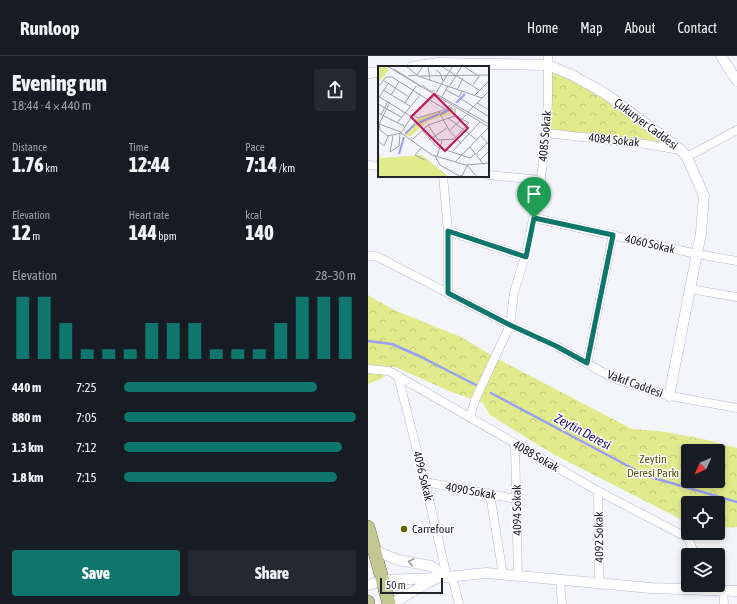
<!DOCTYPE html>
<meta charset="utf-8">
<style>
body{margin:0;font-family:"Asap Condensed",sans-serif;background:#242831;color:#f1f3f6;height:100vh;display:flex;flex-direction:column;font-size:15px;white-space:nowrap}
*{box-sizing:border-box;margin:0}
p{font-size:13px;color:#9ea1a6}
.icon{flex:none;width:22px;height:22px;fill:none;stroke:currentColor;stroke-width:2;stroke-linecap:round;stroke-linejoin:round}
.map{position:relative;flex:1;overflow:hidden}
.panel{display:flex;flex-direction:column;background:#171b24;width:368px}
.panel>*{flex:none}
.needle{width:26px;rotate:225deg}
.controls{position:absolute;left:313px;top:388px;display:grid;gap:8px}
.controls a{display:grid;place-items:center;width:44px;height:44px;border-radius:4px;background:#171b24;box-shadow:0 2px 6px #0003;font-size:20px}
.scale{position:absolute;left:12px;bottom:10px;width:63px;box-sizing:border-box;padding-left:4px;border:2px solid #20212b;border-top:0;font-size:11px;line-height:14px;white-space:nowrap;color:#20212b;-webkit-text-stroke:3px #fff;paint-order:stroke}
.pin{position:absolute;display:grid;place-items:center;width:34px;height:34px;color:#fff;margin:-41px -17px;border-radius:50% 50% 50% 0;rotate:-45deg;box-shadow:0 0 4px #0007}
.pin .icon{rotate:45deg}
.round{display:grid;place-items:center;flex:none;width:42px;height:42px;border-radius:4px;background:#242831}
.headline{display:flex;align-items:center;justify-content:space-between;height:68px;padding:0 12px}
h1{font-size:22px;font-weight:800;line-height:30px}
.figures{display:grid;grid-template-columns:repeat(3,1fr);gap:6px;height:68px;padding:4px 12px}
.figures div{display:grid;align-content:center}
.figures b{font-size:20px;font-weight:800}
.figures small{font-size:11px;font-weight:400}
.figures p{font-size:11px}
.chart{height:112px;padding:8px 12px}
.chart p{display:flex;justify-content:space-between}
.chart svg{width:100%;height:72px;margin-top:4px;stroke:#0f766e;stroke-width:6}
.button{display:flex;gap:8px;margin-top:auto;padding:8px 12px}
.button a{flex:1;height:46px;border-radius:4px;background:#0f766e;color:#fff;font-size:16px;font-weight:800;line-height:46px;text-align:center}
.button a+a{background:#242831;color:#f1f3f6}
ul{padding:0 12px;list-style:none;font-size:13px}
li{display:grid;grid-template-columns:64px 48px 1fr;align-items:center;height:30px}
li i{height:10px;border-radius:5px;background:#0f766e}
header{display:flex;align-items:center;gap:24px;box-sizing:border-box;height:56px;padding:0 20px;background:#171b24;border-bottom:1px solid #363941}
header strong{font-size:19px}
nav{display:flex;gap:22px;margin-inline-start:auto;font-size:14px}
main{display:flex;flex:1;min-height:0}
.map>svg:first-child{display:block}
.forest{fill:url(#forest-crowns);fill-rule:evenodd}
.lines{fill:none;stroke-linecap:round;stroke-linejoin:round}
.stream{stroke:#999ef4;stroke-width:2.5}
.minor-casing{stroke:#b4b7d1;stroke-width:9}
.tertiary-casing{stroke:#b4b7d1;stroke-width:11}
.primary-casing{stroke:#707441;stroke-width:14}
.minor{stroke:#fff;stroke-width:8}
.tertiary{stroke:#fff;stroke-width:10}
.primary{stroke:#c3c794;stroke-width:13}
.oneway{stroke:#9b9ba0}
.route-casing{stroke:#fff;stroke-width:8}
.route{stroke:#0f766e;stroke-width:5}
.poi-dot{fill:#626704;stroke:#fff;stroke-width:1.5}
.labels{text-anchor:middle;stroke-width:3;stroke-linejoin:round;paint-order:stroke}
.street-label{font-size:12px;fill:#20212b;stroke:#fff}
.park-label{font-size:12px;fill:#55590d;stroke:#fff}
.poi-label{font-size:12px;fill:#20212b;stroke:#fff;text-anchor:start}
.water-label{font-size:13px;font-style:italic;fill:#241174;stroke:#fff}
.inset-river{fill:none;stroke:#999ef4;stroke-width:2}
.inset-road{fill:none;stroke:#9fa0a8;stroke-width:1}
.view{fill:#c2185b;fill-opacity:0.15;stroke:#c2185b;stroke-width:2}
.inset-edge{fill:none;stroke:#20212b;stroke-width:2}
</style>
<header>
<strong>Runloop</strong>
<nav><a>Home</a><a>Map</a><a>About</a><a>Contact</a></nav>
</header>
<main>
<section class="panel">
<div class="headline"><div><h1>Evening run</h1><p>18:44 · 4 × 440 m</p></div><a class="round"><svg class="icon" aria-label="share" viewBox="0 0 24 24"><path d="M12 15V3M7 8l5-5 5 5M5 13v7h14v-7"/></svg></a></div>
<div class="figures">
<div><p>Distance</p><b>1.76<small> km</small></b></div>
<div><p>Time</p><b>12:44</b></div>
<div><p>Pace</p><b>7:14<small> /km</small></b></div>
</div>
<div class="figures">
<div><p>Elevation</p><b>12<small> m</small></b></div>
<div><p>Heart rate</p><b>144<small> bpm</small></b></div>
<div><p>kcal</p><b>140</b></div>
</div>
<div class="chart"><p><span>Elevation</span>28–30 m</p>
<svg viewBox="0 0 160 44" preserveAspectRatio="none"><path d="M5 44V6M15 44V6M25 44V22M35 44V38M45 44V38M55 44V38M65 44V22M75 44V22M85 44V22M95 44V38M105 44V38M115 44V38M125 44V22M135 44V6M145 44V6M155 44V6"/></svg>
</div>
<ul>
<li><b>440 m</b>7:25<i style="width:83%"></i></li>
<li><b>880 m</b>7:05<i style="width:100%"></i></li>
<li><b>1.3 km</b>7:12<i style="width:94%"></i></li>
<li><b>1.8 km</b>7:15<i style="width:92%"></i></li>
</ul>
<div class="button"><a>Save</a><a>Share</a></div>
</section>
<div class="map">
<svg width="369" height="548" viewBox="0 0 369 548">
<defs>
<pattern id="forest-crowns" width="20" height="18" patternUnits="userSpaceOnUse"><rect width="20" height="18" fill="#e2eb8c"/><path d="M2 6a3 3 0 1 1 6 0M12 15a3 3 0 1 1 6 0" fill="none" stroke="#c2c979"/></pattern>
</defs>
<rect width="100%" height="100%" fill="#f4f5fb"/>
<path class="forest" d="M185,15H189L247,50L299,89L181,74L184,18Z
M0,239L26,254L93,281L130,303L264,373L291,375L335,383L369,392V471L350,472V447H320V467L185,398L122,359L115,347L81,335L25,310L15,322L0,328ZM320,395H350V425H320Z"/>
<g class="lines">
<path class="stream" d="M0,285L24,288L51,300L108,329
M123,337L279,420L369,446"/>
<defs>
<path id="minor" d="M178,77L277,88L312,94
M319,101L369,74
M0,109L11,110
M120,119L173,124
M75,120L80,175V237
M166,162L329,198L369,205
M80,175L157,201
M0,200H8L142,269L188,290L245,322L297,339L369,352
M322,233L369,241
M219,307L245,179
M0,313L21,315L230,435L320,482L325,494L326,499
M30,320L57,426L79,521
M102,361L107,344L142,269L146,236L157,201L172,131L178,77L180,44V0
M147,388L150,520
M57,426L148,443
M230,435L231,527
M122,438L135,519
M84,520L91,548
M192,524L194,548
M355,534L356,548"/>
<path id="tertiary" d="M353,0L369,25
M44,11L70,7L180,9L204,19L238,38L313,94L319,101L336,140L333,177L301,340
M0,17L11,16
M6,494L30,504L63,510L79,521
M0,529L15,524L68,522L118,517L283,532L369,535
M23,548L67,523"/>
<path id="primary" d="M0,471L21,548
M0,546V548"/>
</defs>
<use href="#minor" class="minor-casing"/>
<use href="#tertiary" class="tertiary-casing"/>
<use href="#primary" class="primary-casing"/>
<use href="#minor" class="minor"/>
<use href="#tertiary" class="tertiary"/>
<use href="#primary" class="primary"/>
</g>
<defs><path id="oneway-chevron" d="M-2-3.5L2.5 0L-2 3.5" fill="none" stroke-width="1.6" stroke-linecap="round" stroke-linejoin="round"/></defs>
<use class="oneway" href="#oneway-chevron" transform="translate(43 506) rotate(-169)"/>
<g class="lines">
<defs>
<path id="route" d="M166,162L245,179L219,307L188,290L142,269L80,237V175L158,201Z"/>
</defs>
<use href="#route" class="route-casing"/>
<use href="#route" class="route"/>
</g>
<circle class="poi-dot" cx="36" cy="473" r="4"/>
<g class="labels">
<g class="street-label">
<text transform="translate(278 68) rotate(37)" y="4">Çukuryer Caddesi</text>
<text transform="translate(177 80) rotate(-85)" y="4">4085 Sokak</text>
<text transform="translate(246 84) rotate(6)" y="4">4084 Sokak</text>
<text transform="translate(282 188) rotate(13)" y="4">4060 Sokak</text>
<text transform="translate(267 328) rotate(20)" y="4">Vakıf Caddesi</text>
<text transform="translate(168 400) rotate(30)" y="4">4088 Sokak</text>
<text transform="translate(55 420) rotate(76)" y="4">4096 Sokak</text>
<text transform="translate(103 435) rotate(10)" y="4">4090 Sokak</text>
<text transform="translate(149 454) rotate(-91)" y="4">4094 Sokak</text>
<text transform="translate(231 481) rotate(-91)" y="4">4092 Sokak</text>
</g>
<g class="park-label">
<text x="285" y="407">Zeytin<tspan x="285" dy="14">Deresi Parkı</tspan></text>
</g>
<g class="poi-label">
<text x="44" y="477">Carrefour</text>
</g>
<g class="water-label">
<text transform="translate(215 375) rotate(28)" y="5">Zeytin Deresi</text>
</g>
</g>
<g transform="translate(10 10)">
<rect width="111" height="111" fill="#f4f5fb"/>
<path d="M0,0H7L11,4L0,17Z" fill="#e2eb8c"/>
<path d="M70,39L76,43L75,47L50,55L32,71L27,68L39,53L69,44ZM0,83L3,92L44,89L71,111H0Z" fill="#e2eb8c"/>
<path class="inset-river" d="M78,37L87,28M63,48L74,42M38,58L61,48M27,68L37,58M21,88L26,71"/>
<path class="inset-road" d="M9,0L111,61M28,0L40,10L104,32M50,0L52,14M63,0L101,24M75,0L56,30L32,53L23,67L54,89L88,99L111,97M85,0L99,9M16,3L44,21M58,4L62,7L65,15M30,10L39,9L45,0M42,10L111,9M5,14L31,31M44,19L52,25H57M95,19L102,9M0,21L8,11H14L52,35M71,21L84,0M5,24L32,40M68,24L81,31L84,25M79,24L85,12M58,28L111,58M13,29L21,16M97,29L111,15M0,30L34,51M1,31L10,18M64,31L70,20M82,32L111,51M52,34L67,43M27,37L38,20M99,37L111,44M0,38L23,51M61,46L71,64L83,78M90,46L111,25M0,47L26,60M3,49L10,35M36,49L40,52L69,43L72,39M70,52L99,74M19,57L42,29M1,58L2,64L10,70L23,67M1,58L12,36M1,58L23,66M50,59L60,74L76,73L91,57L77,49M44,64L59,81L92,92L97,88M71,65L88,49M103,70L111,79M35,73L50,59L77,50V42M51,74L69,62M0,75L6,80L10,70M44,81L37,89L47,94M92,81L106,99M75,85L102,56M12,86L21,80L22,67M12,86L15,70M98,88L109,77M57,90L62,99L83,111M59,90L64,75M102,94L111,85M78,95L110,62M89,99L99,111M82,109L84,110L89,100"/>
<path class="view" d="M56,28L90,62L67,85L33,51Z"/>
<rect width="111" height="111" class="inset-edge"/>
</g>
</svg>
<div class="controls">
<a><svg class="needle" viewBox="-14 -14 28 28"><path d="M0-13l5 13h-10z" fill="#e53935"/><path d="M0 13l5-13h-10z" fill="#9ea1a6"/></svg></a>
<a><svg class="icon" aria-label="locate" viewBox="0 0 24 24"><circle cx="12" cy="12" r="6"/><path d="M12 2v4M12 18v4M2 12h4M18 12h4"/></svg></a>
<a><svg class="icon" aria-label="layers" viewBox="0 0 24 24"><path d="M12 4l9 5-9 5-9-5zM3 14l9 5 9-5"/></svg></a>
</div>
<div class="scale">50 m</div>
<div class="pin" style="left:166px;top:162px;background:#1e9e55"><svg class="icon" aria-label="arrive" viewBox="0 0 24 24"><path d="M6 21V4h12l-3 4 3 4H6"/></svg></div>
</div>
</main>
